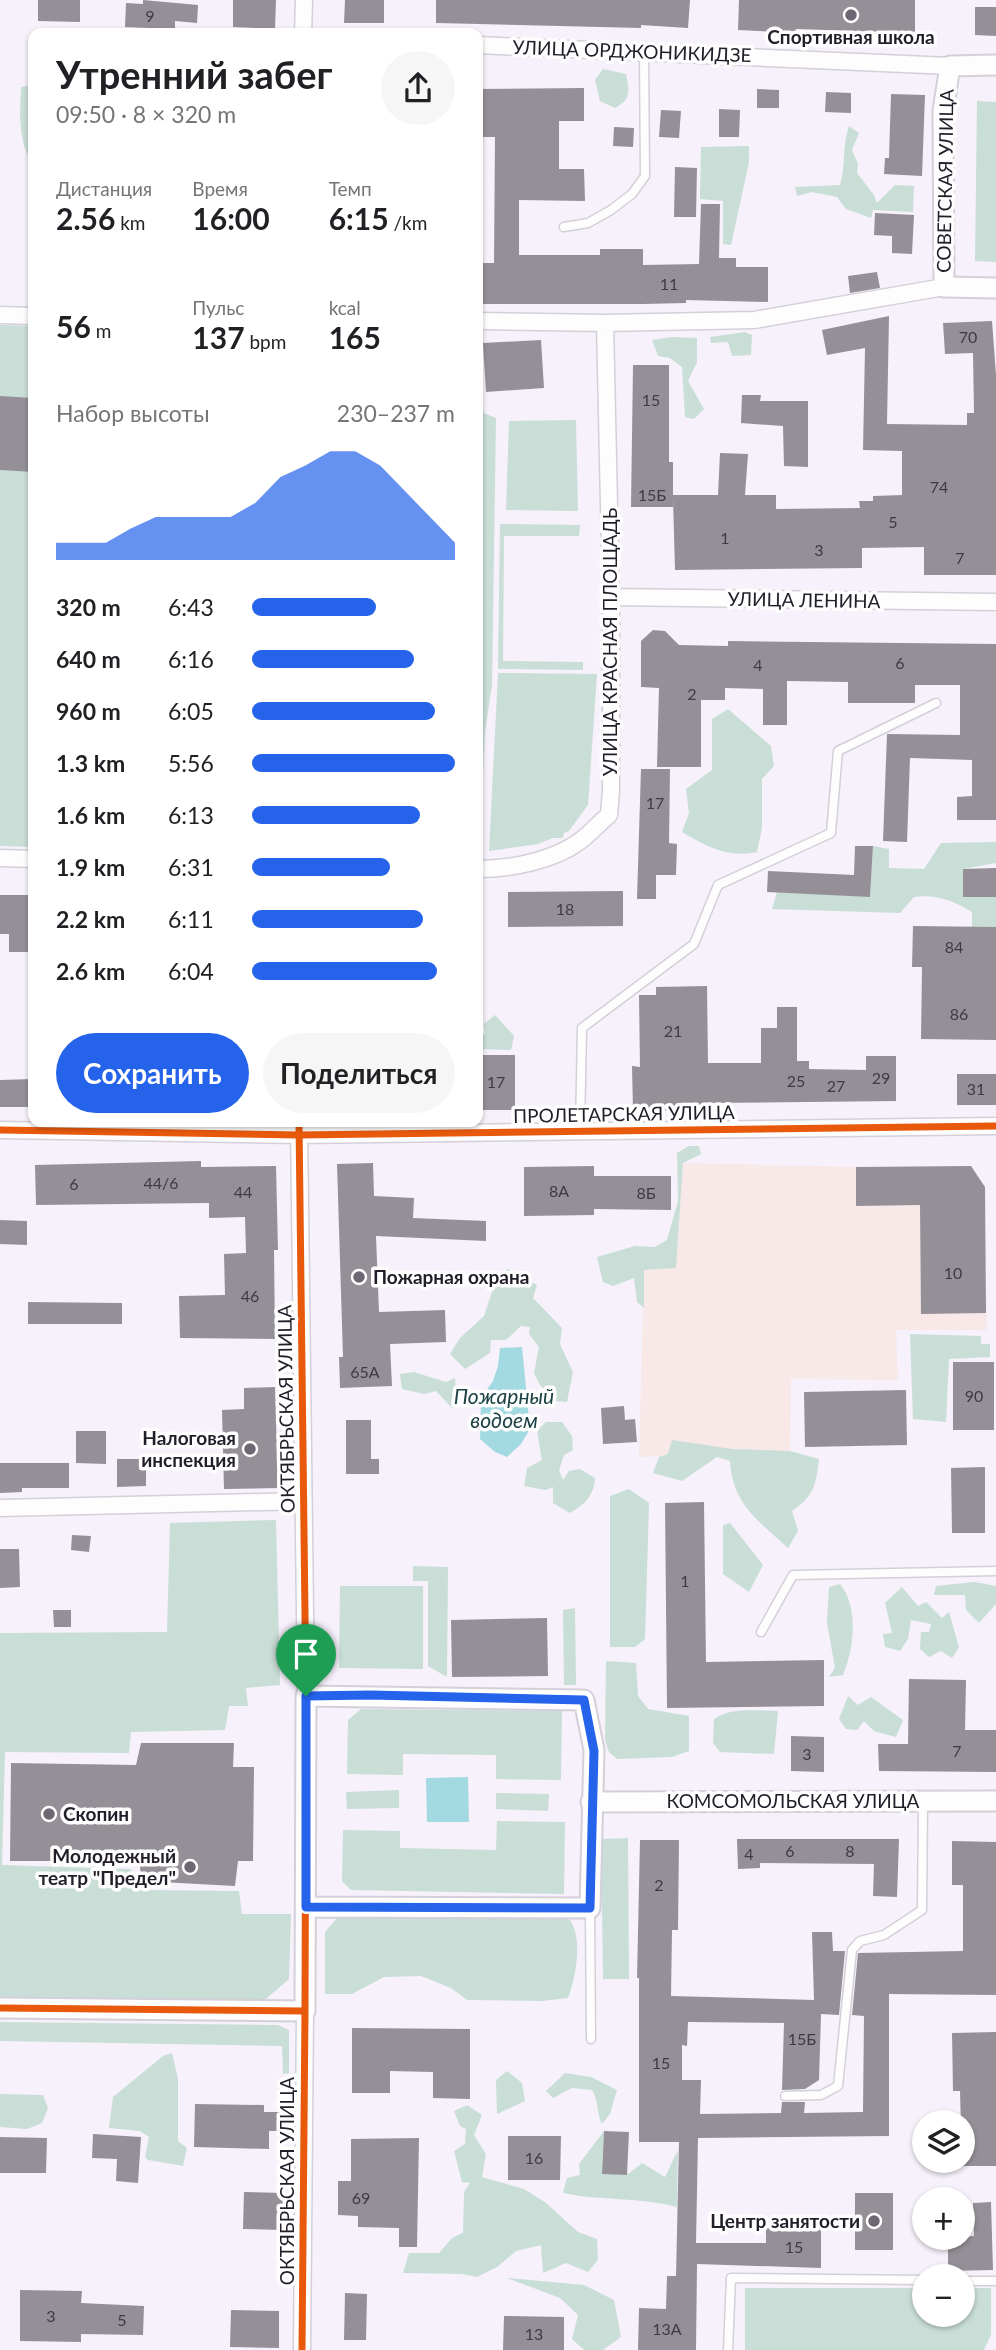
<!DOCTYPE html>
<html lang="ru">
<meta charset="utf-8">
<style>
body{margin:0;font-family:Lato,sans-serif;background:#f6f6f6;color:#202124;height:100vh;display:flex;flex-direction:column;font-size:26px;white-space:nowrap}
*{box-sizing:border-box;margin:0}
p{font-size:23px;color:#757577}
.icon{flex:none;width:38px;height:38px;fill:none;stroke:currentColor;stroke-width:2;stroke-linecap:round;stroke-linejoin:round}
.map{position:relative;flex:1;overflow:hidden}
.details{position:absolute;left:28px;top:28px;width:455px;height:1099px;display:flex;flex-direction:column;background:#fff;border-radius:14px;box-shadow:0 2px 5px #0004}
.details>*{flex:none}
.tools{position:absolute;left:912px;top:2110px;display:grid;gap:14px}
.tools a{display:grid;place-items:center;width:63px;height:63px;border-radius:50%;background:#fff;box-shadow:0 2px 5px #0004;font-size:35px}
.pin{position:absolute;display:grid;place-items:center;width:60px;height:60px;color:#fff;margin:-72px -30px;border-radius:50% 50% 50% 0;rotate:-45deg;box-shadow:0 0 7px #0007}
.pin .icon{rotate:45deg}
.round{display:grid;place-items:center;flex:none;width:74px;height:74px;border-radius:37px;background:#f6f6f6}
.overview{display:flex;align-items:center;justify-content:space-between;height:119px;padding:0 28px}
h1{font-size:38px;font-weight:700;line-height:52px}
.stats{display:grid;grid-template-columns:repeat(3,1fr);gap:10px;height:119px;padding:7px 28px}
.stats div{display:grid;align-content:center}
.stats b{font-size:30px;font-weight:700}
.stats small{font-size:19px;font-weight:400}
.stats p{font-size:19px}
.chart{height:196px;padding:14px 28px}
.chart p{display:flex;justify-content:space-between}
.chart svg{width:100%;height:126px;margin-top:7px;fill:#2563eb;opacity:.7}
.primary-button{display:flex;gap:14px;margin-top:auto;padding:14px 28px}
.primary-button a{flex:1;height:80px;border-radius:42px;background:#2563eb;color:#fff;font-size:28px;font-weight:700;line-height:80px;text-align:center}
.primary-button a+a{background:#f6f6f6;color:#202124}
ul{padding:0 28px;list-style:none;font-size:23px}
li{display:grid;grid-template-columns:112px 84px 1fr;align-items:center;height:52px}
li i{height:18px;border-radius:9px;background:#2563eb}
.map>svg:first-child{display:block}
.education{fill:#f8e8e8}
.green{fill:#c9ded7}
.water{fill:#a3d9e1}
.building{fill:#959097}
.lines{fill:none;stroke-linecap:round;stroke-linejoin:round}
.service-casing{stroke:#d4cfd9;stroke-width:11}
.minor-casing{stroke:#d4cfd9;stroke-width:19}
.tertiary-casing{stroke:#d4cfd9;stroke-width:23}
.service{stroke:#fefdfe;stroke-width:8}
.minor{stroke:#fefdfe;stroke-width:16}
.tertiary{stroke:#fefdfe;stroke-width:19}
.cycleway-casing{stroke:#fefefe;stroke-width:11}
.cycleway{stroke:#e8590c;stroke-width:7}
.route-casing{stroke:#fff;stroke-width:14}
.route{stroke:#2563eb;stroke-width:9}
.poi-dot{fill:#6c6772;stroke:#fefefe;stroke-width:2.5}
.labels{text-anchor:middle;stroke-width:7;stroke-linejoin:round;paint-order:stroke}
.number-label{font-size:16px;fill:#3f3a44}
.poi-label{font-size:19px;font-weight:bold;fill:#221d28;stroke:#fefefe;text-anchor:end}
.street-label{font-size:19px;fill:#221d28;stroke:#fefefe}
.water-label{font-size:21px;font-style:italic;fill:#1c4245;stroke:#fefefe}
</style>
<div class="map">
<svg width="996" height="2350" viewBox="0 0 996 2350">
<rect width="100%" height="100%" fill="#f6f1fb"/>
<path class="education" d="M683,1163L857,1167L983,1189L987,1330H896L898,1380L791,1379L790,1451L639,1457L644,1270L676,1268Z"/>
<path class="green" d="M603,69L626,74C629,91 632,99 615,108L600,101L595,80Z
M33,85V155L30,160C18,137 20,112 21,87Z
M977,101L996,102V262L975,261Z
M849,126L859,133L852,150L858,164L857,173L874,195L877,203L895,185L914,186L913,212L873,210L871,218L846,209L837,197L812,192L797,196L795,187L840,185C846,165 842,145 849,126Z
M749,146V162L731,245L723,244V201L700,199L701,147Z
M0,325L33,326V847L0,846Z
M745,332L752,335L751,355L732,356L728,342L711,343L710,337Z
M672,337L697,338V362L688,381L704,409L694,419L685,417L682,367L670,358L658,356L652,340Z
M478,393L484,413L496,418L492,685L485,732L479,850Z
M576,420L578,511L506,510L509,421Z
M500,524L580,525L579,536H504L503,661L583,662V670L498,669Z
M498,673L597,674L588,805L569,831L564,833L563,838H553L538,844L489,851Z
M728,709L771,746L774,766L762,779V828L757,852C727,858 708,847 682,832L689,813L686,789L712,770V719Z
M996,842V863L963,869V897H996V927H972V912C954,901 936,894 914,897L900,913L772,909L777,892L870,896L873,846L889,849V868L924,869L941,843Z
M495,1015L514,1036L511,1050L478,1049V1031L485,1035L484,1024Z
M689,1146H699L701,1154L683,1163L676,1268L644,1270V1308L637,1302L634,1278L613,1286L603,1282L597,1257L635,1246L655,1247L667,1240L678,1201L677,1153Z
M508,1269L537,1285L533,1298L562,1328L560,1344L573,1372L567,1402L555,1401L540,1385L534,1373L539,1347L529,1334L530,1327L521,1326L506,1340H491L490,1353L465,1369L450,1354L460,1338L484,1316L494,1286Z
M910,1334L981,1336V1344H990V1357L949,1359L946,1422L913,1419Z
M414,1372L446,1382L455,1378L457,1407L452,1408L436,1391L424,1394L402,1389L400,1374Z
M546,1422H562L572,1436L573,1450L564,1455L559,1470L563,1480L569,1471L580,1469L595,1478C594,1496 585,1504 570,1513L553,1503V1487L546,1490L524,1486L527,1468L542,1460L537,1431Z
M672,1440L732,1449L790,1451L819,1459C816,1485 814,1496 792,1511L798,1531L788,1548C757,1519 733,1505 730,1461L717,1457L682,1481L653,1473L659,1457L668,1454Z
M629,1489L649,1503L645,1639L635,1647H610V1496Z
M276,1520L280,1685L246,1688L248,1706H229L225,1730L131,1732L129,1753L5,1752L2,1865L131,1869L135,1890L239,1891L242,1914H291L289,1979L266,1999L254,2001L0,1998V1633L167,1632L170,1523Z
M730,1523L763,1565L749,1592L723,1574V1525Z
M413,1566L448,1567L447,1677L428,1666V1581H413Z
M974,1582L996,1586V1604L979,1623L966,1610L965,1595H934L936,1586Z
M840,1584C859,1607 854,1649 843,1675L829,1677L835,1668L827,1623L829,1587Z
M340,1586H423V1669L339,1668Z
M902,1587L918,1606L926,1602L942,1618L949,1612L959,1647L952,1658L941,1651L929,1657L920,1649L921,1632H929L931,1624L911,1620L908,1639L900,1651L885,1647L883,1634L892,1633L885,1603Z
M575,1608L576,1685H564L563,1610Z
M606,1661L636,1663L638,1696L648,1709L689,1716V1751L672,1757L617,1759L609,1752L605,1740Z
M848,1696L858,1705L871,1697L903,1720L896,1737L874,1731L864,1721L857,1730L846,1729L839,1719Z
M361,1709L562,1711L561,1780L496,1779V1755L403,1754V1775L347,1774L348,1720Z
M778,1711L774,1754L720,1752L713,1743L714,1719C731,1707 758,1711 778,1711Z
M399,1790V1808L347,1809L346,1792Z
M496,1793L549,1794L548,1811L496,1809Z
M497,1821L565,1822L564,1894L351,1890L342,1881L343,1830L400,1831V1848L496,1850Z
M628,1838L629,1979H603L601,1839Z
M348,1915H555L570,1920C583,1938 576,1978 568,1998L542,2001L467,2000L451,1988L421,1976L384,1977L352,1994H325V1932L336,1919Z
M0,2022L278,2025L289,2030V2073L283,2074L282,2046L0,2041Z
M172,2053L178,2079V2141L187,2148L183,2166L148,2160L145,2157L149,2137L140,2131L109,2128L113,2097L163,2056Z
M507,2071L522,2083L525,2101L497,2114L496,2080Z
M565,2073L591,2077L617,2090L610,2114L602,2124C596,2112 599,2101 592,2090L572,2088L553,2098L546,2091Z
M0,2094L43,2095L48,2108L42,2123L27,2129L0,2127Z
M467,2105L482,2115L474,2135L486,2154L482,2177L524,2189L546,2203L578,2232L597,2239L598,2260L588,2272L566,2263L543,2273L541,2245L516,2251L497,2267L477,2277L462,2274L403,2273L409,2253H439L452,2238L463,2233L464,2192L470,2183L462,2182L454,2151L465,2144L466,2129L460,2126L454,2111Z
M604,2131L602,2173L627,2175L642,2163L665,2177L678,2150L677,2207C640,2197 601,2201 563,2193L567,2178L580,2175L579,2164Z
M507,2278L584,2285L614,2300L621,2337L603,2350H584L572,2339L578,2315L560,2298Z
M745,2288H924V2315H962L963,2288H991V2335L984,2350H745Z"/>
<path class="water" d="M522,1347L530,1429L521,1444L507,1457L495,1452L480,1439L481,1398L493,1381L498,1366L500,1348Z
M468,1777L469,1822H427L426,1778Z"/>
<path class="building" d="M38,0H80V22L38,21Z
M143,0L198,5L197,23L175,21V29L125,27L126,3L143,4Z
M233,0H276L275,29L233,27Z
M345,0H384V23H344Z
M436,0H690L688,28L641,25V28L436,23Z
M739,0H915V33L796,29L795,33L738,30Z
M975,7H996V36L975,35Z
M584,88V121H559V169H584L585,201L519,200V255H600V249H643V265L699,264L701,204H720L719,258H736V267H768V302L686,300V303L643,304H478V263H494L495,137H478V89Z
M757,89L779,90V108H757Z
M826,92L851,93V113L825,112Z
M891,94L925,95L922,176L884,174L885,158H889Z
M719,109L740,110L739,137H719Z
M661,110L681,111L679,138L659,137Z
M614,127L634,128L633,147L613,146Z
M675,167L697,168L696,217H674Z
M875,213L914,215L912,254L892,253V236L874,235Z
M877,272L880,288L850,293L848,276Z
M889,316L887,424L967,425V413H974L973,353L945,354L943,323L992,321L996,375V575H924V547L862,548V568L675,570L673,499V507H631L633,365H669V462H673V495H718L720,453L748,454L745,495H776V509L860,508L859,501H873V496L902,495V451L863,450L865,348L827,355L822,330Z
M541,340L544,388L486,392L483,343Z
M742,395H761L760,401H808V467L784,466L783,426L741,423Z
M0,396L33,398V472L0,470Z
M653,630L665,631L679,645L728,646V641L996,644V820H957V797L972,796V760L910,758L907,842L883,841L887,734L960,735V685H915V703H848V682L787,681V725H763V689L725,688V700H701V767H657L659,688L641,687V641Z
M641,769H670L669,843L677,844L676,875H656V899H637Z
M855,846H873L870,897L767,892L768,871L854,875Z
M996,868V897H963V869Z
M623,891V926L508,927V892Z
M0,895H33V952H9V934H0Z
M913,926L996,927V1040L921,1039L922,967H912Z
M707,986L708,1063H761V1028H777V1007H797V1061H809V1069L866,1070V1056H896V1101L709,1103V1110L633,1111L632,1066L640,1067L639,995H656V987Z
M478,1055H515V1110H478Z
M957,1074H996V1105H957Z
M33,1079V1107H0V1080Z
M201,1161V1167L276,1166L278,1250H274L275,1339L180,1338L179,1296L225,1295L224,1254L246,1253L245,1217L209,1218V1203L36,1205L35,1165Z
M373,1163L374,1196L414,1198L413,1218L486,1221V1241L376,1236L379,1312L445,1310L446,1342L390,1344L392,1386L340,1388L339,1357H343L337,1164Z
M594,1166V1176H671V1210L594,1209V1215L524,1216V1167Z
M971,1166L985,1187L986,1313L921,1314L920,1205L856,1206V1167Z
M0,1220L27,1221V1245L0,1244Z
M28,1302L122,1303V1324H28Z
M953,1362H994V1430H953Z
M275,1387L278,1488L224,1489L222,1410L244,1409V1388Z
M906,1390L907,1445L805,1447L804,1392Z
M624,1406L625,1420L635,1419L637,1442L603,1444L601,1408Z
M346,1420H371V1459H379V1474H346Z
M76,1431H106V1464L76,1463Z
M117,1459H146V1486L117,1487Z
M0,1463H69V1488H22V1492L0,1493Z
M985,1467V1533H952L951,1468Z
M704,1502L706,1662L824,1660V1706L667,1708L665,1503Z
M72,1535L91,1536L89,1552L71,1550Z
M0,1549H19L20,1587L0,1588Z
M53,1610H71V1627H54Z
M547,1618L548,1676L452,1677L451,1620Z
M909,1679L966,1680L965,1730H996V1772L879,1771L878,1744H908Z
M791,1736L824,1737V1772L791,1771Z
M141,1743H234L233,1767H254L253,1861H238L235,1886L142,1881L139,1861H10L11,1763L136,1765Z
M737,1839H899L897,1897L873,1896L874,1864L760,1863V1868L738,1869Z
M640,1840H679L678,1930H672L671,1996L814,2000L812,1932H832L833,1951H845L839,2015L821,2014L819,2080L805,2089L782,2090L784,2023L688,2022L687,2046L682,2045V2080H701L700,2114L781,2113L782,2102H805L804,2113L863,2112L864,2016L852,2015L858,1953L963,1951V1885H952V1841L996,1842V1995L889,1994V2136L698,2138L696,2243H766V2226L821,2228V2268L697,2264L696,2350H638L639,2308L666,2309L667,2276H676L679,2142H639V1978H637Z
M352,2028L470,2029V2099L433,2098V2072L390,2071V2093H352Z
M996,2032V2166H962L960,2091H953L952,2033Z
M195,2104L264,2105V2112H282L281,2131H269V2149L194,2147Z
M604,2131L629,2132L627,2175L602,2174Z
M93,2134L141,2137L138,2183L116,2181L117,2159L92,2158Z
M508,2136H561L560,2180H508Z
M0,2137L47,2138L46,2173H0Z
M419,2138L417,2247H399V2228L358,2227V2216L338,2215V2181H351V2139Z
M244,2192L284,2193L283,2230L243,2229Z
M855,2193H893V2250H855Z
M991,2202L993,2270L948,2271V2238L974,2236L973,2203Z
M20,2290L82,2291L81,2303L144,2306L143,2335L81,2334V2342L20,2341Z
M345,2293L367,2294L366,2340H344Z
M231,2310L279,2311V2348L230,2347Z
M504,2316L564,2317V2350H503Z"/>
<g class="lines">
<defs>
<path id="service" d="M564,227L588,223L611,210L632,194L645,176L644,51
M580,1130L582,1028L694,944L718,885L831,833L838,751L936,703
M761,1632L793,1575L996,1571
M590,1908L591,2039
M785,2096L821,2095L838,2086L852,1950L860,1941L884,1935L922,1910L923,1801
M962,2281H996
M728,2350L731,2278L924,2280"/>
<path id="minor" d="M303,33L304,0
M478,45L950,66
M0,315L33,316
M478,321L605,323L754,320L944,287
M611,597L996,602
M0,858L33,859
M478,869C510,869 553,861 580,841C590,834 599,823 609,815L611,791V597L605,323
M299,1122L306,1696
M0,1130L299,1135L996,1126
M0,1508L303,1501
M302,2350L305,2011"/>
<path id="tertiary" d="M996,65L950,66L943,111L944,287L996,288
M591,1802L996,1801
M0,2008L305,2011L306,1696L584,1700L594,1750L590,1908L306,1907"/>
</defs>
<use href="#service" class="service-casing"/>
<use href="#minor" class="minor-casing"/>
<use href="#tertiary" class="tertiary-casing"/>
<use href="#service" class="service"/>
<use href="#minor" class="minor"/>
<use href="#tertiary" class="tertiary"/>
<defs>
<path id="cycleway" d="M0,1130L299,1135L996,1126
M0,2008L305,2011L306,1696L299,1122
M302,2350L305,2011"/>
</defs>
<use href="#cycleway" class="cycleway-casing"/>
<use href="#cycleway" class="cycleway"/>
</g>
<g class="lines">
<defs>
<path id="route" d="M371,1695L584,1700L594,1751L590,1908L306,1907V1696Z"/>
</defs>
<use href="#route" class="route-casing"/>
<use href="#route" class="route"/>
</g>
<g class="poi-dot">
<circle cx="851" cy="15" r="7"/>
<circle cx="359" cy="1277" r="7"/>
<circle cx="250" cy="1449" r="7"/>
<circle cx="49" cy="1814" r="7"/>
<circle cx="190" cy="1867" r="7"/>
<circle cx="874" cy="2221" r="7"/>
</g>
<g class="labels">
<g class="number-label">
<text x="150" y="22">9</text>
<text x="669" y="290">11</text>
<text x="968" y="343">70</text>
<text x="651" y="406">15</text>
<text x="939" y="493">74</text>
<text x="652" y="501">15Б</text>
<text x="893" y="528">5</text>
<text x="725" y="544">1</text>
<text x="819" y="556">3</text>
<text x="960" y="564">7</text>
<text x="900" y="669">6</text>
<text x="758" y="671">4</text>
<text x="692" y="700">2</text>
<text x="655" y="809">17</text>
<text x="565" y="915">18</text>
<text x="954" y="953">84</text>
<text x="959" y="1020">86</text>
<text x="673" y="1037">21</text>
<text x="881" y="1084">29</text>
<text x="796" y="1087">25</text>
<text x="496" y="1088">17</text>
<text x="836" y="1092">27</text>
<text x="976" y="1095">31</text>
<text x="161" y="1189">44/6</text>
<text x="74" y="1190">6</text>
<text x="559" y="1197">8А</text>
<text x="243" y="1198">44</text>
<text x="646" y="1199">8Б</text>
<text x="953" y="1279">10</text>
<text x="250" y="1302">46</text>
<text x="365" y="1378">65А</text>
<text x="974" y="1402">90</text>
<text x="685" y="1587">1</text>
<text x="957" y="1757">7</text>
<text x="807" y="1760">3</text>
<text x="790" y="1857">6</text>
<text x="850" y="1857">8</text>
<text x="749" y="1860">4</text>
<text x="659" y="1891">2</text>
<text x="802" y="2045">15Б</text>
<text x="661" y="2069">15</text>
<text x="534" y="2164">16</text>
<text x="361" y="2204">69</text>
<text x="794" y="2253">15</text>
<text x="51" y="2322">3</text>
<text x="122" y="2326">5</text>
<text x="667" y="2335">13А</text>
<text x="534" y="2340">13</text>
</g>
<g class="poi-label">
<text x="851" y="44" text-anchor="middle">Спортивная школа</text>
<text x="373" y="1284" text-anchor="start">Пожарная охрана</text>
<text x="236" y="1445">Налоговая<tspan x="236" dy="22">инспекция</tspan></text>
<text x="63" y="1821" text-anchor="start">Скопин</text>
<text x="176" y="1863">Молодежный<tspan x="176" dy="22">театр "Предел"</tspan></text>
<text x="860" y="2228">Центр занятости</text>
</g>
<g class="street-label">
<text transform="translate(632 51) rotate(2)" y="7">УЛИЦА ОРДЖОНИКИДЗЕ</text>
<text transform="translate(945 181) rotate(-89)" y="7">СОВЕТСКАЯ УЛИЦА</text>
<text transform="translate(804 600) rotate(1)" y="7">УЛИЦА ЛЕНИНА</text>
<text transform="translate(610 642) rotate(-90)" y="7">УЛИЦА КРАСНАЯ ПЛОЩАДЬ</text>
<text transform="translate(624 1114) rotate(-1)" y="7">ПРОЛЕТАРСКАЯ УЛИЦА</text>
<text transform="translate(286 1409) rotate(-91)" y="7">ОКТЯБРЬСКАЯ УЛИЦА</text>
<text x="793" y="1808">КОМСОМОЛЬСКАЯ УЛИЦА</text>
<text transform="translate(287 2181) rotate(-90)" y="7">ОКТЯБРЬСКАЯ УЛИЦА</text>
</g>
<g class="water-label">
<text x="504" y="1404">Пожарный<tspan x="504" dy="24">водоем</tspan></text>
</g>
</g>
</svg>
<div class="tools">
<a><svg class="icon" aria-label="layers" viewBox="0 0 24 24"><path d="M12 4l9 5-9 5-9-5zM3 14l9 5 9-5"/></svg></a>
<a>+</a>
<a>−</a>
</div>
<div class="pin" style="left:306px;top:1696px;background:#1e9e55"><svg class="icon" aria-label="arrive" viewBox="0 0 24 24"><path d="M6 21V4h12l-3 4 3 4H6"/></svg></div>
<section class="details">
<div class="overview"><div><h1>Утренний забег</h1><p>09:50 · 8 × 320 m</p></div><a class="round"><svg class="icon" aria-label="share" viewBox="0 0 24 24"><path d="M12 15V3M7 8l5-5 5 5M5 13v7h14v-7"/></svg></a></div>
<div class="stats">
<div><p>Дистанция</p><b>2.56<small> km</small></b></div>
<div><p>Время</p><b>16:00</b></div>
<div><p>Темп</p><b>6:15<small> /km</small></b></div>
</div>
<div class="stats">
<div><b>56<small> m</small></b></div>
<div><p>Пульс</p><b>137<small> bpm</small></b></div>
<div><p>kcal</p><b>165</b></div>
</div>
<div class="chart"><p><span>Набор высоты</span>230–237 m</p>
<svg viewBox="0 0 160 44" preserveAspectRatio="none"><path d="M0 44V38L10 38L20 38L30 33L40 29L50 29L60 29L70 29L80 24L90 15L100 11L110 6L120 6L130 11L140 20L150 29L160 38V44z"/></svg>
</div>
<ul>
<li><b>320 m</b>6:43<i style="width:61%"></i></li>
<li><b>640 m</b>6:16<i style="width:80%"></i></li>
<li><b>960 m</b>6:05<i style="width:90%"></i></li>
<li><b>1.3 km</b>5:56<i style="width:100%"></i></li>
<li><b>1.6 km</b>6:13<i style="width:83%"></i></li>
<li><b>1.9 km</b>6:31<i style="width:68%"></i></li>
<li><b>2.2 km</b>6:11<i style="width:84%"></i></li>
<li><b>2.6 km</b>6:04<i style="width:91%"></i></li>
</ul>
<div class="primary-button"><a>Сохранить</a><a>Поделиться</a></div>
</section>
</div>
